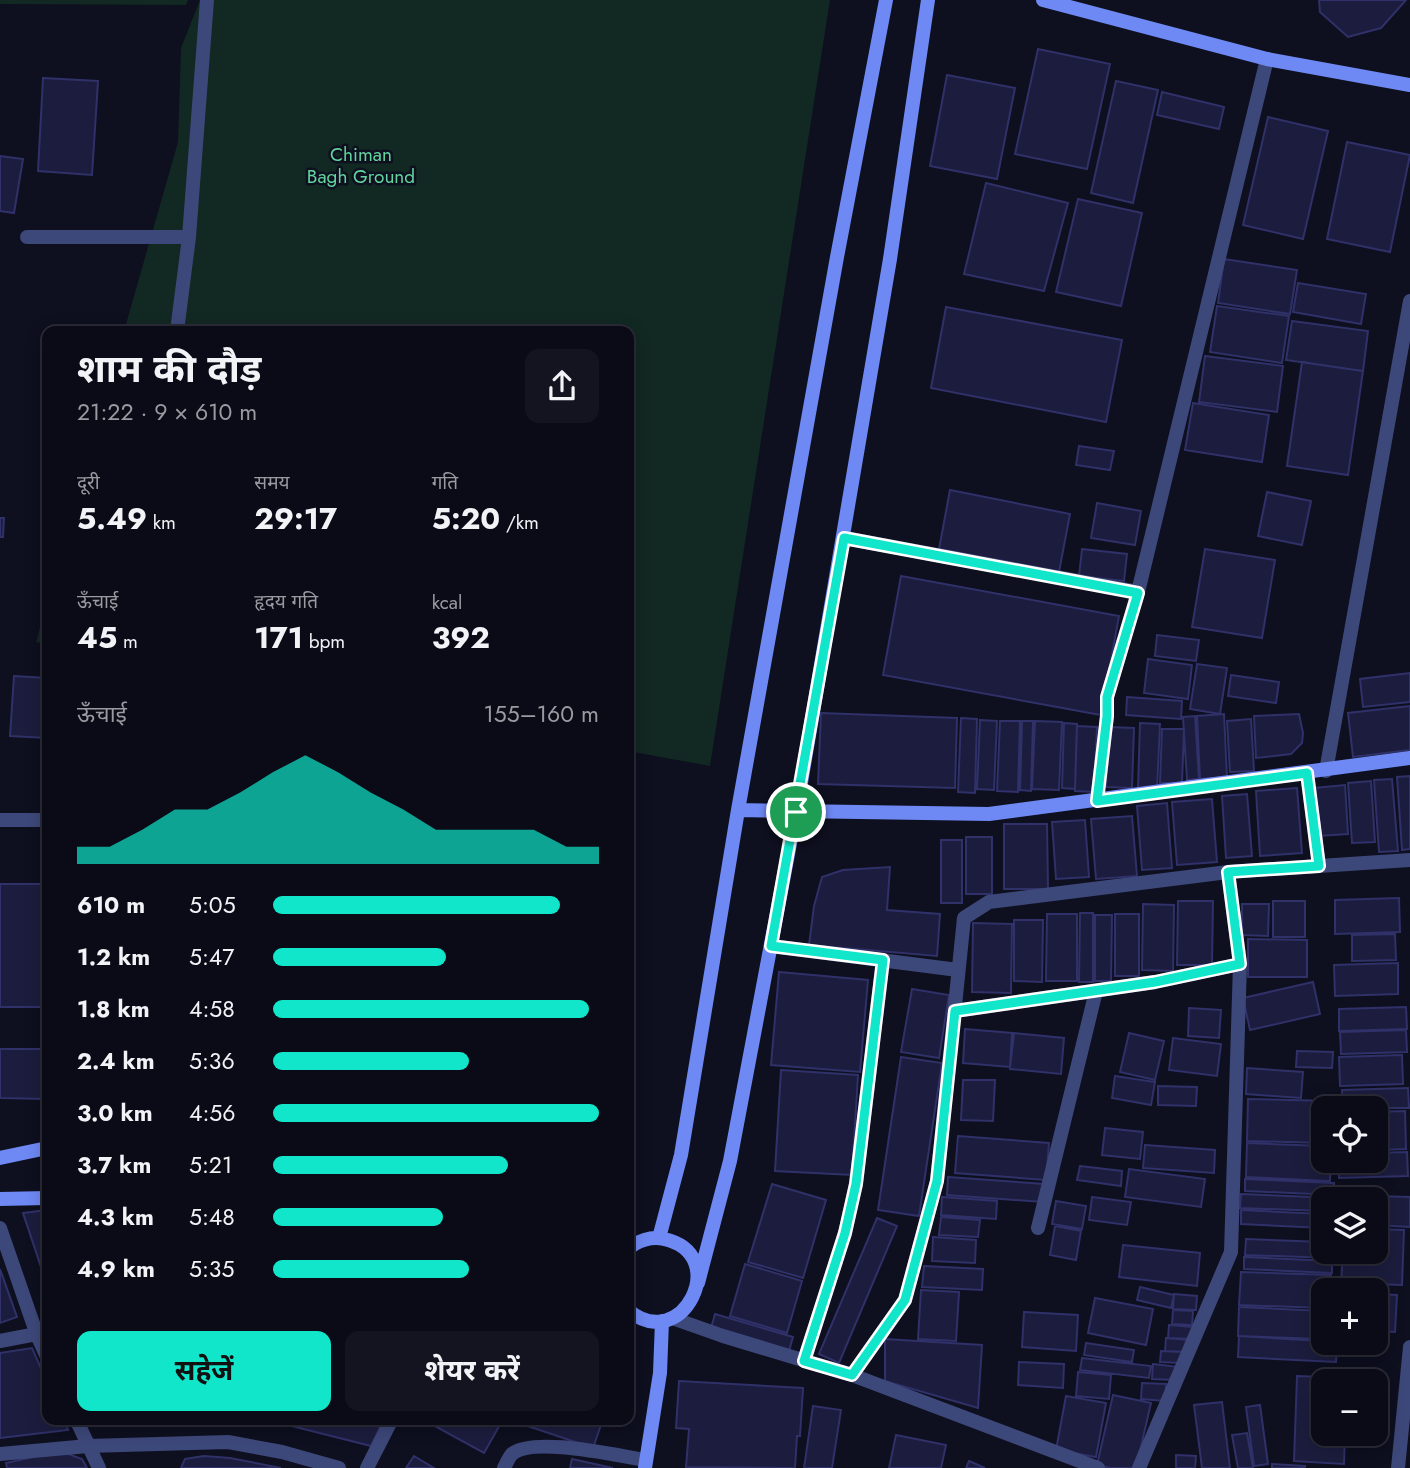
<!DOCTYPE html>
<html lang="hi">
<meta charset="utf-8">
<style>
body{margin:0;font-family:Jost,"Noto Sans Devanagari",sans-serif;background:#131420;color:#f1f3f6;height:100vh;display:flex;flex-direction:column;font-size:26px;white-space:nowrap}
*{box-sizing:border-box;margin:0}
p{font-size:23px;color:#999ba1}
.icon{flex:none;width:38px;height:38px;fill:none;stroke:currentColor;stroke-width:2;stroke-linecap:round;stroke-linejoin:round}
.map{position:relative;flex:1;overflow:hidden}
.drawer{position:absolute;left:42px;top:326px;width:592px;height:1099px;display:flex;flex-direction:column;background:#0a0b17;border-radius:14px;box-shadow:0 4px 18px #0003,0 0 0 2px #2a2b36}
.drawer>*{flex:none}
.buttons{position:absolute;left:1311px;top:1096px;display:grid;gap:14px}
.buttons a{display:grid;place-items:center;width:77px;height:77px;border-radius:14px;background:#0a0b17;box-shadow:0 4px 18px #0003,0 0 0 2px #2a2b36;font-size:35px}
.pin{position:absolute;display:grid;place-items:center;width:60px;height:60px;color:#fff;margin:-30px;border:4px solid #fff;border-radius:50%;box-shadow:0 2px 7px #0007}
.round{display:grid;place-items:center;flex:none;width:74px;height:74px;border-radius:14px;background:#131420}
.overview{display:flex;align-items:center;justify-content:space-between;height:119px;padding:0 35px}
h1{font-size:38px;font-weight:700;line-height:52px}
.metrics{display:grid;grid-template-columns:repeat(3,1fr);gap:10px;height:119px;padding:7px 35px}
.metrics div{display:grid;align-content:center}
.metrics b{font-size:30px;font-weight:700}
.metrics small{font-size:19px;font-weight:400}
.metrics p{font-size:19px}
.chart{height:196px;padding:14px 35px}
.chart p{display:flex;justify-content:space-between}
.chart svg{width:100%;height:126px;margin-top:7px;fill:#11e5ca;opacity:.7}
.cta{display:flex;gap:14px;margin-top:auto;padding:14px 35px}
.cta a{flex:1;height:80px;border-radius:14px;background:#11e5ca;color:#111;font-size:28px;font-weight:700;line-height:80px;text-align:center}
.cta a+a{background:#131420;color:#f1f3f6}
ul{padding:0 35px;list-style:none;font-size:23px}
li{display:grid;grid-template-columns:112px 84px 1fr;align-items:center;height:52px}
li i{height:18px;border-radius:9px;background:#11e5ca}
.map>svg:first-child{display:block}
.green{fill:#122822}
.building{fill:#1c1c3e;stroke:#2f3168;stroke-width:2}
.lines{fill:none;stroke-linecap:round;stroke-linejoin:round}
.street{stroke:#3d487a;stroke-width:14}
.secondary{stroke:#6e89f4;stroke-width:14}
.route-casing{stroke:#fff;stroke-width:14}
.route{stroke:#11e5ca;stroke-width:9}
.labels{text-anchor:middle;stroke-width:5;stroke-linejoin:round;paint-order:stroke}
.park-label{font-size:19px;fill:#61d59e;stroke:#0e0f1f}
</style>
<div class="map">
<svg width="1410" height="1468" viewBox="0 0 1410 1468">
<rect width="100%" height="100%" fill="#0e0f1f"/>
<path class="green" d="M0,0H188L186,5L0,4Z
M200,0H830L710,766L628,751V331H124L178,142L181,48Z
M47,603V644L36,642Z"/>
<path class="building" d="M1319,0H1406L1381,28L1348,37L1320,12Z
M1038,49L1110,64L1087,169L1015,154Z
M947,75L1015,88L997,179L930,166Z
M43,78L98,81L92,175L38,171Z
M1116,81L1158,90L1133,203L1091,193Z
M1162,92L1224,107L1219,129L1157,115Z
M1268,117L1328,131L1303,239L1243,225Z
M1347,142L1410,155L1390,252L1327,239Z
M0,156L23,159L14,213L0,211Z
M986,183L1068,203L1044,291L964,274Z
M1078,199L1142,213L1121,306L1056,292Z
M1224,259L1297,270L1290,314L1218,303Z
M1298,283L1366,294L1361,324L1293,312Z
M1217,306L1289,316L1282,363L1210,352Z
M946,307L1122,340L1106,422L931,388Z
M1292,321L1368,331L1363,371L1286,360Z
M1205,356L1283,366L1277,412L1199,402Z
M1302,362L1363,371L1348,475L1287,466Z
M1193,403L1269,415L1262,462L1185,450Z
M1079,446L1114,451L1110,470L1076,465Z
M950,490L1070,514L1059,572L939,549Z
M1267,492L1311,501L1302,545L1258,536Z
M1097,503L1141,511L1135,545L1091,538Z
M0,518H4L3,537H0Z
M1082,549L1127,554L1124,581L1079,576Z
M1205,549L1275,560L1262,638L1192,627Z
M901,576L1119,616L1101,715L883,675Z
M1157,635L1199,640L1196,661L1155,656Z
M1148,659L1192,665L1188,699L1144,693Z
M1197,664L1227,668L1220,714L1190,709Z
M1410,673V702L1363,707L1360,679Z
M1231,675L1279,682L1276,703L1228,696Z
M14,676L47,678V738L10,736Z
M1127,697L1182,701L1181,719L1126,715Z
M1410,706V750L1353,757L1348,713Z
M821,713L957,718L955,788L818,784Z
M1224,714L1227,777L1200,779L1197,716Z
M1299,714L1303,733L1302,743L1291,754L1256,758L1254,716Z
M1195,716L1199,779L1187,780L1183,717Z
M961,718L977,719L975,793L958,792Z
M1251,719L1254,771L1230,772L1227,721Z
M980,720L997,721L994,790L977,789Z
M1000,721H1020L1018,792L997,791Z
M1022,721H1033L1031,791L1020,790Z
M1035,721L1062,722L1059,790L1032,789Z
M1064,723L1077,724L1075,789L1062,788Z
M1140,723L1160,724L1157,789L1138,788Z
M1077,726L1097,727L1094,792L1075,791Z
M1108,727L1134,728L1132,788L1106,787Z
M1162,729H1184L1182,783H1160Z
M1410,776V849L1402,850L1397,777Z
M1392,779L1398,851L1379,852L1374,780Z
M1371,781L1375,842L1352,843L1348,783Z
M1345,785L1348,834L1318,836L1314,788Z
M1297,788L1302,853L1260,856L1256,791Z
M1247,794L1252,856L1226,858L1222,796Z
M1212,799L1217,862L1177,865L1172,802Z
M1167,803L1172,868L1142,870L1137,806Z
M1132,816L1137,876L1096,879L1091,819Z
M1085,820L1089,877L1056,879L1052,822Z
M1004,824H1047L1048,889H1004Z
M966,837H992V894H966Z
M941,840H962V903H941Z
M890,867L887,910L940,914L937,956L809,945L814,906L822,877L843,870Z
M0,884H47V1007H0Z
M1399,898L1400,932L1335,934V900Z
M1178,901H1213L1212,965H1177Z
M1273,901H1305V937H1273Z
M1143,904L1174,905L1173,971L1142,970Z
M1242,904H1269L1268,936L1242,935Z
M1080,913H1093V982H1079Z
M1047,914H1077V981H1046Z
M1115,914H1139V976H1115Z
M1095,915H1112L1111,981H1095Z
M1014,920H1043L1042,982L1014,981Z
M973,923L1012,924L1011,993L972,992Z
M1395,934L1396,960L1352,961V935Z
M1248,939L1307,940V977H1248Z
M1398,963V994L1335,996L1334,965Z
M779,972L868,980L860,1072L771,1065Z
M1313,982L1320,1014L1250,1030L1243,998Z
M912,989L949,995L939,1058L901,1052Z
M1406,1007L1407,1029L1339,1031V1009Z
M1189,1008L1221,1010L1219,1038L1188,1036Z
M965,1029L1012,1033L1010,1067L963,1063Z
M1406,1030L1407,1052L1341,1054L1340,1032Z
M1014,1033L1064,1038L1061,1074L1010,1069Z
M1129,1033L1164,1041L1155,1080L1120,1072Z
M1173,1038L1221,1044L1217,1076L1169,1070Z
M0,1049H47V1099L0,1098Z
M1297,1051L1333,1052L1332,1068L1296,1067Z
M1402,1055L1403,1084L1340,1086L1339,1057Z
M901,1057L942,1063L919,1216L878,1210Z
M1247,1068L1303,1072L1301,1098L1246,1094Z
M781,1070L858,1075L852,1175L775,1171Z
M1115,1076L1155,1082L1151,1105L1112,1098Z
M963,1080H995L993,1121L961,1120Z
M1158,1086L1197,1087L1196,1106L1158,1105Z
M1408,1088L1409,1108H1343L1342,1090Z
M1248,1099L1332,1101V1108H1323V1143L1247,1141Z
M1405,1111L1406,1149L1376,1150V1112Z
M1105,1128L1143,1132L1140,1159L1102,1155Z
M958,1136L1049,1143L1046,1180L955,1173Z
M1247,1143L1323,1146V1160H1331L1330,1181L1246,1177Z
M1145,1145L1215,1150L1214,1173L1143,1168Z
M1407,1152L1408,1176L1339,1178V1160H1376V1153Z
M1080,1166L1122,1171L1121,1186L1077,1180Z
M1129,1169L1205,1179L1201,1207L1125,1197Z
M948,1177L1045,1184L1043,1202L947,1195Z
M1245,1179L1334,1183V1195L1245,1191Z
M772,1184L826,1200L803,1278L748,1262Z
M1241,1194L1335,1198V1199H1323V1211L1240,1208Z
M1343,1195L1410,1197V1227L1376,1225V1199H1343Z
M942,1197L997,1201L996,1219L941,1215Z
M1092,1197L1131,1202L1127,1225L1089,1220Z
M1056,1201L1086,1206L1082,1229L1052,1224Z
M47,1210V1285L23,1213Z
M1241,1210L1323,1214V1228L1241,1224Z
M941,1217L980,1220L978,1237L939,1235Z
M877,1218L897,1226L839,1363L819,1354Z
M1055,1226L1081,1231L1076,1260L1050,1255Z
M1376,1229L1404,1230L1402,1285L1341,1283L1343,1251H1376Z
M933,1237L976,1240L975,1263L932,1261Z
M1246,1239L1323,1242V1251H1332V1258L1245,1255Z
M1123,1245L1200,1253L1197,1286L1119,1277Z
M1244,1257L1332,1261V1273L1244,1269Z
M745,1264L802,1281L787,1333L730,1316Z
M924,1266L983,1269L982,1290L922,1287Z
M0,1269L17,1317L0,1323Z
M1241,1272L1331,1275L1330,1290H1323V1308L1239,1305Z
M1140,1287L1174,1295L1171,1308L1137,1300Z
M921,1290L959,1292L956,1341L918,1339Z
M1174,1294L1197,1296L1196,1310L1173,1309Z
M1376,1294L1397,1295L1395,1332L1376,1331Z
M1095,1298L1153,1309L1146,1345L1088,1333Z
M1239,1307L1323,1311V1339L1238,1336Z
M1173,1310L1193,1311L1192,1325L1172,1324Z
M1024,1312L1078,1315L1076,1351L1022,1347Z
M715,1314L793,1337L789,1351L711,1328Z
M1169,1325L1193,1327V1339L1168,1338Z
M1239,1336L1337,1342L1336,1362L1238,1357Z
M1166,1338L1189,1340L1188,1352L1165,1351Z
M885,1339L982,1345L978,1408L885,1381Z
M1086,1343L1134,1350L1132,1362L1084,1355Z
M32,1348L47,1382V1419H64L68,1430L0,1438V1353Z
M1161,1351L1183,1352L1182,1363L1160,1362Z
M1082,1358L1151,1366L1149,1378L1080,1370Z
M1019,1362L1064,1364L1063,1388L1018,1385Z
M1153,1364L1179,1367L1174,1380L1152,1379Z
M1078,1372L1111,1375L1109,1399L1076,1396Z
M1297,1376L1348,1378L1347,1381H1323V1433H1345L1344,1464L1294,1461Z
M679,1381L803,1388L800,1436H797L795,1468L686,1467L689,1429L676,1428Z
M1142,1383L1166,1384L1165,1401L1141,1399Z
M1113,1395L1151,1403L1136,1468H1111L1097,1465Z
M1066,1396L1106,1403L1096,1457L1056,1450Z
M1222,1402L1230,1468H1202L1194,1405Z
M1260,1405L1268,1464L1254,1466L1246,1407Z
M813,1406L841,1410L832,1468H804Z
M264,1419H384L371,1446Z
M422,1419H493L501,1423L484,1453Z
M507,1419H603L593,1448Z
M1247,1433L1253,1468H1238L1232,1435Z
M896,1435L946,1445L941,1468H889Z
M60,1451L82,1459L87,1468H7L6,1463Z
M1176,1455L1196,1456L1195,1468H1176Z
M204,1456L230,1458L281,1468H181L185,1459Z
M414,1456L434,1468H406Z
M572,1459L613,1468H570Z
M969,1461L985,1468H966Z
M1272,1464L1305,1466V1468H1272Z"/>
<g class="lines">
<path class="street" d="M27,237H189
M177,331L189,237L207,0
M844,538L1138,592
M1326,771L1410,301
M1307,773L1319,866
M1097,801L1107,716V697L1138,592L1267,59
M0,820H47
M771,946L958,970
M955,1011L1155,982L1240,964
M0,1228L37,1335L47,1357
M1038,1228L1096,991
M672,1318L723,1336L852,1375L1098,1468
M0,1341L47,1332
M804,1361L845,1233L856,1184L883,960
M852,1375L905,1300L937,1181L964,918L989,902L1228,872L1410,860
M76,1419L99,1468
M0,1454L88,1446L228,1442L282,1452L339,1468
M367,1468L392,1419
M504,1468C506,1464 509,1457 512,1454C534,1436 618,1456 646,1460
M1139,1468L1231,1252L1240,964L1228,872
M1398,1468L1410,1347"/>
<path class="secondary" d="M1043,0L1267,59L1410,85
M738,810L989,814L1410,758
M0,1158L47,1148
M0,1199L47,1198
M659,1238L681,1155L738,810L837,257L886,0
M628,1249C637,1241 651,1236 664,1239C733,1254 682,1356 628,1310
M698,1283L730,1161L796,812L890,259L928,0
M645,1468L660,1373L662,1321"/>
</g>
<g class="lines">
<defs>
<path id="route" d="M844,538L1138,593L1107,697V716L1097,801L1307,773L1319,866L1228,872L1240,964L1155,982L955,1011L937,1181L905,1300L852,1375L804,1361L845,1233L856,1184L883,960L771,946Z"/>
</defs>
<use href="#route" class="route-casing"/>
<use href="#route" class="route"/>
</g>
<g class="labels">
<g class="park-label">
<text x="361" y="161">Chiman<tspan x="361" dy="22">Bagh Ground</tspan></text>
</g>
</g>
</svg>
<div class="buttons">
<a><svg class="icon" aria-label="locate" viewBox="0 0 24 24"><circle cx="12" cy="12" r="6"/><path d="M12 2v4M12 18v4M2 12h4M18 12h4"/></svg></a>
<a><svg class="icon" aria-label="layers" viewBox="0 0 24 24"><path d="M12 4l9 5-9 5-9-5zM3 14l9 5 9-5"/></svg></a>
<a>+</a>
<a>−</a>
</div>
<div class="pin" style="left:796px;top:812px;background:#1e9e55"><svg class="icon" aria-label="arrive" viewBox="0 0 24 24"><path d="M6 21V4h12l-3 4 3 4H6"/></svg></div>
<section class="drawer">
<div class="overview"><div><h1>शाम की दौड़</h1><p>21:22 · 9 × 610 m</p></div><a class="round"><svg class="icon" aria-label="share" viewBox="0 0 24 24"><path d="M12 15V3M7 8l5-5 5 5M5 13v7h14v-7"/></svg></a></div>
<div class="metrics">
<div><p>दूरी</p><b>5.49<small> km</small></b></div>
<div><p>समय</p><b>29:17</b></div>
<div><p>गति</p><b>5:20<small> /km</small></b></div>
</div>
<div class="metrics">
<div><p>ऊँचाई</p><b>45<small> m</small></b></div>
<div><p>हृदय गति</p><b>171<small> bpm</small></b></div>
<div><p>kcal</p><b>392</b></div>
</div>
<div class="chart"><p><span>ऊँचाई</span>155–160 m</p>
<svg viewBox="0 0 160 44" preserveAspectRatio="none"><path d="M0 44V38L10 38L20 32L30 25L40 25L50 19L60 12L70 6L80 12L90 19L100 25L110 32L120 32L130 32L140 32L150 38L160 38V44z"/></svg>
</div>
<ul>
<li><b>610 m</b>5:05<i style="width:88%"></i></li>
<li><b>1.2 km</b>5:47<i style="width:53%"></i></li>
<li><b>1.8 km</b>4:58<i style="width:97%"></i></li>
<li><b>2.4 km</b>5:36<i style="width:60%"></i></li>
<li><b>3.0 km</b>4:56<i style="width:100%"></i></li>
<li><b>3.7 km</b>5:21<i style="width:72%"></i></li>
<li><b>4.3 km</b>5:48<i style="width:52%"></i></li>
<li><b>4.9 km</b>5:35<i style="width:60%"></i></li>
</ul>
<div class="cta"><a>सहेजें</a><a>शेयर करें</a></div>
</section>
</div>
